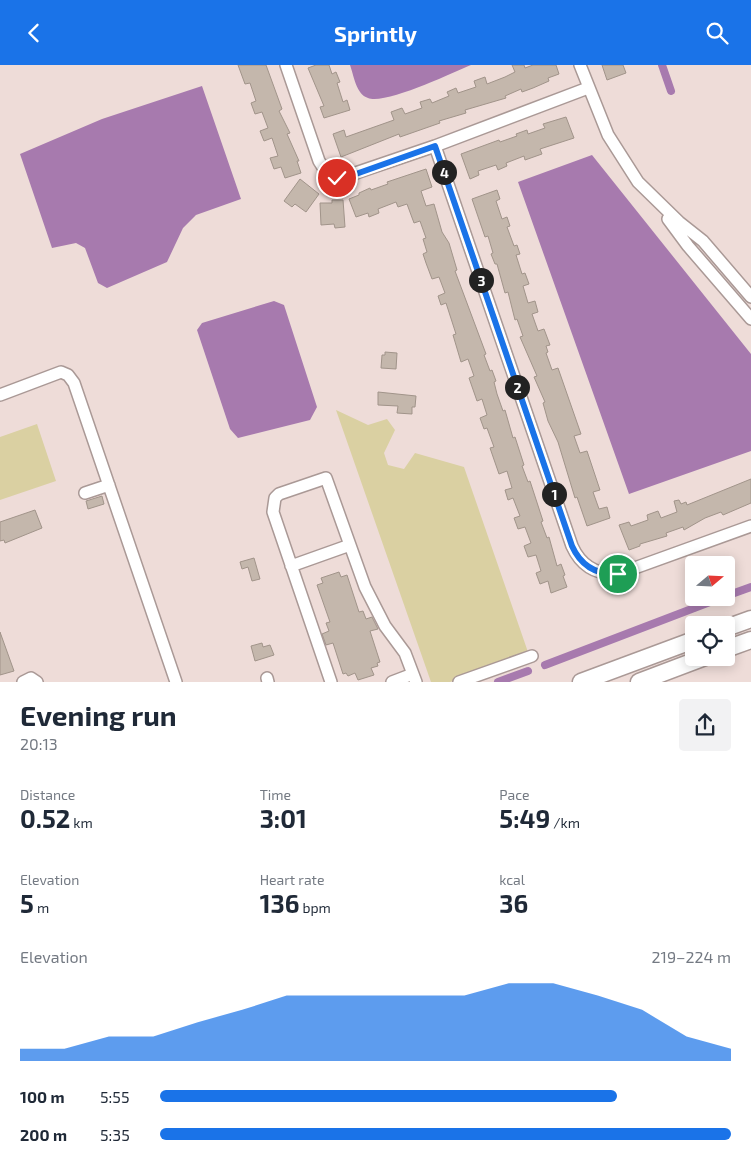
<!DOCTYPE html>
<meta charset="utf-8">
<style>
body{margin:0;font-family:"Exo 2",sans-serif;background:#f2f2f3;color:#1f2937;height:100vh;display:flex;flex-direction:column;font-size:19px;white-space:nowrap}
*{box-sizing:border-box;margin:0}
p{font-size:16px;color:#747a83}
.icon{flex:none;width:28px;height:28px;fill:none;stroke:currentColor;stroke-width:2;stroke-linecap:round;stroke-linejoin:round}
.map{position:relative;height:617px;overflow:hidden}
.side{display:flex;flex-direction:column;background:#fff;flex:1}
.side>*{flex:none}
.needle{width:32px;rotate:71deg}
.tools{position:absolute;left:685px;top:491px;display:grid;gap:10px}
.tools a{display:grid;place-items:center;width:50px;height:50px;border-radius:5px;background:#fff;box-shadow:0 2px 12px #0003;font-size:25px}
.pin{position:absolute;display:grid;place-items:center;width:42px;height:42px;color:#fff;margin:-21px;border:2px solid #fff;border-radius:50%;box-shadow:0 1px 5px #0007}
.km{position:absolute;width:25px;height:25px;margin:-12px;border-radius:50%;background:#222;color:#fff;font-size:14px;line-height:25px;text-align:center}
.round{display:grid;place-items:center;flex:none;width:52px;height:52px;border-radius:5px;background:#f2f2f3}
.headline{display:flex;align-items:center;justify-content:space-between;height:85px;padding:0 20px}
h1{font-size:28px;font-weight:700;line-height:38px}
.figures{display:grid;grid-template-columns:repeat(3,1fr);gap:8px;height:85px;padding:5px 20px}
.figures div{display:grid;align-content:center}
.figures b{font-size:25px;font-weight:700}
.figures small{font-size:14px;font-weight:400}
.figures p{font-size:14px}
.chart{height:140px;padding:10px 20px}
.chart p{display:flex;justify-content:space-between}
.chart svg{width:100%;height:90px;margin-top:5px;fill:#1a73e8;opacity:.7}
ul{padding:0 20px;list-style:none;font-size:16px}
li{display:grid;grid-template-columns:80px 60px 1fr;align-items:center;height:38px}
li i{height:12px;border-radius:6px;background:#1a73e8}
header{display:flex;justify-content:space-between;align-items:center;height:65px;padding:0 20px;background:#1a73e8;color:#fff;font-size:22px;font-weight:700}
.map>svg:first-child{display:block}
.green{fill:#dad0a2}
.water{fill:#a77aae}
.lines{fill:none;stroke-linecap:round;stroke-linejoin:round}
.canal{stroke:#a77aae;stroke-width:8}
.building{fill:#c4b7ac;stroke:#a1948a}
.minor-casing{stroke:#aa9996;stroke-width:14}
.highway-casing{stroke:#aa9996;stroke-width:19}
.minor{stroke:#fff;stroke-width:11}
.highway{stroke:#fff;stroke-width:16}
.route-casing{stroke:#fff;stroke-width:10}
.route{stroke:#1a73e8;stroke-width:6}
</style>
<header><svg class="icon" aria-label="back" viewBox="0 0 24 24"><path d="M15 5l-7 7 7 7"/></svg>Sprintly<svg class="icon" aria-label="search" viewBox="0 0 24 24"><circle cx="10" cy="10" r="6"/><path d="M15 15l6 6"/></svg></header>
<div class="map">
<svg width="751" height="617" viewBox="0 0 751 617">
<rect width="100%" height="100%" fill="#eedcd8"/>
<path class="green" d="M336,345L368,360L387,354L395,365L384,388L388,400L404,404L415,388L464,402L529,590L450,617H431Z
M37,359L56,416L0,435V372Z"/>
<path class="water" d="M350,0H471C452,8 385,40 368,33C356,29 354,11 350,0Z
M202,21L241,134L196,150L183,163L167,197L107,223L98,218L85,183L76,178L52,183L20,89L102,54Z
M592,90L751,289V386L629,429L518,117Z
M274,236L284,240L317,342L310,355L238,373L230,364L197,265L202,258Z"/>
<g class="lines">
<path class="canal" d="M662,0L671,26
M726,531L751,522
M545,600L723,532
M498,617L528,606"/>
</g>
<path class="building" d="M238,0H266L282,44L279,46L290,68L287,69L299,96H297L301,108L285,113L281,102L274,104L270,93L278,91L272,73L264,76L260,66L268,63L262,47L255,49L251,38L256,36L250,18L245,19Z
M316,0H329L332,9L336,7L340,17L337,18L343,37L347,35L350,45L324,53L320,42L324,41L308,3Z
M512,0H524L525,3L533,0H556L559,9L548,13L549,16L533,23L522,27L521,24L505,31L506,33L465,45L466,48L439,56L440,58L400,72L399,69L341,92L333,69L344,65L346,72L394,55L391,47L402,43L405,49L422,43L420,37L430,34L432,38L449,31L447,27L456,23L458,28L476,22L474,16L485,12L487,19L505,12L515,7Z
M602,0H623L626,8L607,15Z
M566,52L574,73L540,84L542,89L525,95L524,91L506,98L507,101L498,105L496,100L478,106L479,110L470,114L461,89L499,75L500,77L517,71L516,69L527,65L528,69L545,63L543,59Z
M426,104L432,122L421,126L426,141L434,139L442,167L449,178L457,205L455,206L486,289L484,290L490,306L492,305L496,316L494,317L497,329L503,346L505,345L513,373L515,372L524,400L522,401L528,417L530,416L543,456L541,457L547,473L549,472L557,501L561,499L565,510L563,511L567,522L551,528L548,516L540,519L536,508L541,506L536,490L528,492L524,481L531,478L525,462L518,464L514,453L520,451L513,433L508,435L505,425L512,423L507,406L499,409L490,383L494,382L487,363L484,364L480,353L487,350L482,334L477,336L469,313L474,311L468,294L461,297L453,270L456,269L446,238L441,240L438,231L445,228L439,212L432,214L426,198L423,189L427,187L423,174L426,173L420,156L414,158L407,139L398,142L396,137L378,144L379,148L369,152L368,148L356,152L349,134L359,130V128L370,123L371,125L388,119L387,117Z
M300,114L319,129L306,147L295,139L292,142L284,136Z
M497,125L500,134L496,136L502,154L507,152L510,161L507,162L514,181L517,180L520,189L516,190L522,209L525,208L529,219L523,221L528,238L535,236L538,247L532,249L538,266L544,264L550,280L546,281L548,287L546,288L552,305L558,303L581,369L574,371L580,388L587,386L600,425L593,427L599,444L607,442L610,453L587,461L577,432L575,433L558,377L548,356L543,338L545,337L534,312L537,311L520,272L523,271L517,254L515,255L508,227L505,228L497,199H495L491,189L493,188L488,171L485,172L472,134Z
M332,135H343L345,162L335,163L334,159L321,160L320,138H332Z
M385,287L397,288L396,304L381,303L382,290H385Z
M378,327L416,331L415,342H412V349L397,348L398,341L378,340Z
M751,414V438L723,450L721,447L705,453L684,465L683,462L666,468L667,471L640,479V481L629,485L619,460L629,457L631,461L648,455L647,450L658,446L661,453L677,447L674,436L679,435L681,439L686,437L687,440Z
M102,431L104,439L88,444L86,436Z
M35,445L42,463L5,478L4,475L0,476V457Z
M254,493L260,514L252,516L248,502L242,504L240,497Z
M339,507L341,512L347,510L359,547L363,546L366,554L372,552L378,564L370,566L380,597L377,598L378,601L371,603L374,610L358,615L355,608L348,611L346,608L343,609L333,578L326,580L322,569L329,566L326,558L330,557L317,520L323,518L321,513Z
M0,567L14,606L0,610Z
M262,578L263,582L270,580L274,590L255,596L251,581Z"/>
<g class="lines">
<defs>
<path id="minor" d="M286,0L319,96L326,107L341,113L435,81L588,23
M580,0L608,70L638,117L679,157L703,176L751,232
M435,81L572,481C581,501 596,510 618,509L751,461
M668,154L688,181L751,254
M0,330L61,307L68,310L74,318L176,617
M85,428L109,420
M291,501L350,480
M267,613L268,617
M23,617L31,613L37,617
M331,617L273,447L275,433L279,429L326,413L365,522L385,561L405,588L416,617
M392,617L413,609
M459,617L532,591"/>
<path id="highway" d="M726,563L751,554
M726,584L751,575
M581,617L694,575
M639,617L705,592"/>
</defs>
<use href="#minor" class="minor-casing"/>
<use href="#highway" class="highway-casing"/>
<use href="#minor" class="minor"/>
<use href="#highway" class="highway"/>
</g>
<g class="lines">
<defs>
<path id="route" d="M337,113L353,110L435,81L572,481C581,501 596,510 618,509"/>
</defs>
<use href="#route" class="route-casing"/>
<use href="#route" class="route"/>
</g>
</svg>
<div class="tools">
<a><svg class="needle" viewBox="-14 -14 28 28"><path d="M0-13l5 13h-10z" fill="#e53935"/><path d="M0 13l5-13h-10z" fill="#747a83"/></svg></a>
<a><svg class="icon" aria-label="locate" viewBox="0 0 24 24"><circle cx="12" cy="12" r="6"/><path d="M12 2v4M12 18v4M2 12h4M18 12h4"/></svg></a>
</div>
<div class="pin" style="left:618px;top:509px;background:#1e9e55"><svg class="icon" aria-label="arrive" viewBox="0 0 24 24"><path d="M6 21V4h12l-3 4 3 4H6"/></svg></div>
<div class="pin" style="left:337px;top:113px;background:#d93025"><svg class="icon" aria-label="check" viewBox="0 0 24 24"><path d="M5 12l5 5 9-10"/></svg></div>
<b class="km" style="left:554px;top:429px">1</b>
<b class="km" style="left:517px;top:322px">2</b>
<b class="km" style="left:481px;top:215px">3</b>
<b class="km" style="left:444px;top:107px">4</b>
</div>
<section class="side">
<div class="headline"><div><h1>Evening run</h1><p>20:13</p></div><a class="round"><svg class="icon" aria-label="share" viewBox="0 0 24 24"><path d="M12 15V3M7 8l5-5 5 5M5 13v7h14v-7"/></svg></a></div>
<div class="figures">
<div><p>Distance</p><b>0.52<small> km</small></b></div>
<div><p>Time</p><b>3:01</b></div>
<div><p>Pace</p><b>5:49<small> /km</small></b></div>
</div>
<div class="figures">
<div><p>Elevation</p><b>5<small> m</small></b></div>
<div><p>Heart rate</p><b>136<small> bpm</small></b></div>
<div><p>kcal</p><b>36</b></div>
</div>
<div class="chart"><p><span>Elevation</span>219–224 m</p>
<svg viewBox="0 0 160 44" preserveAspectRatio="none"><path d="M0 44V38L10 38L20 32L30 32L40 25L50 19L60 12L70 12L80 12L90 12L100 12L110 6L120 6L130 12L140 19L150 32L160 38V44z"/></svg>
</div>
<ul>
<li><b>100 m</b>5:55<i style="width:80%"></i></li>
<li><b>200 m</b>5:35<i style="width:100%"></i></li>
</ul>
</section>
